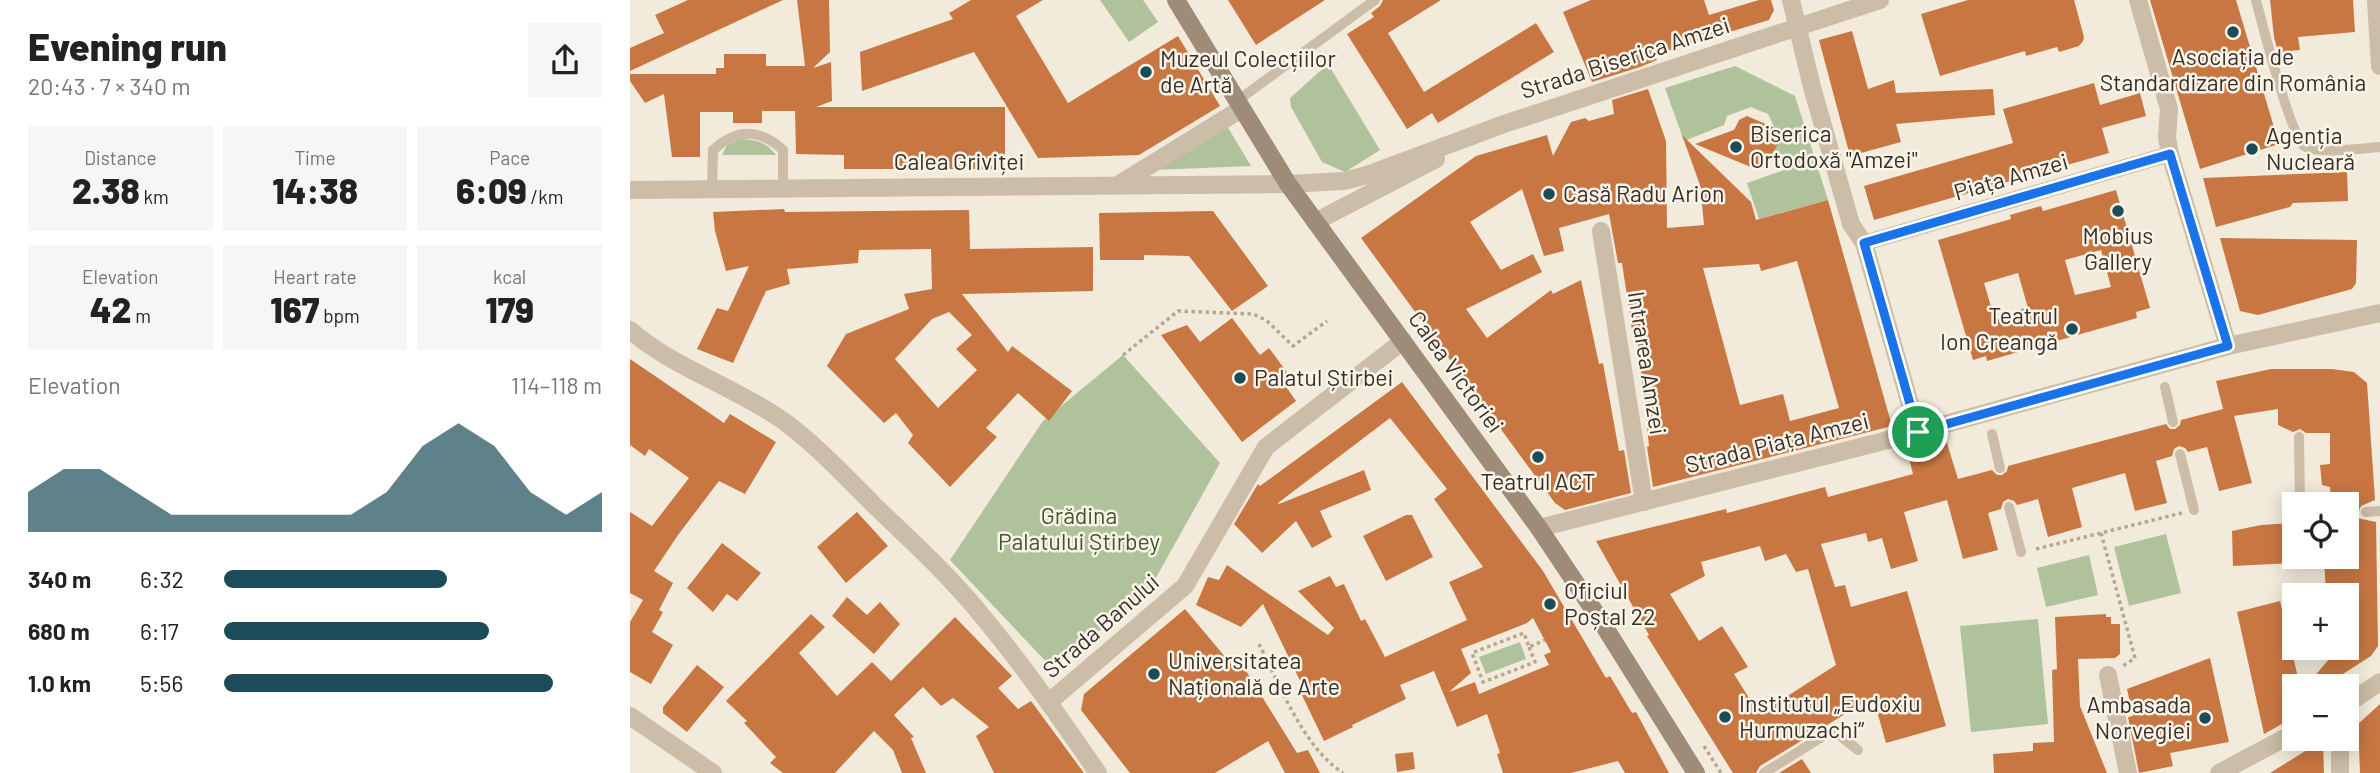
<!DOCTYPE html>
<meta charset="utf-8">
<style>
body{margin:0;font-family:Barlow,sans-serif;background:#f6f6f6;color:#222;height:100vh;display:flex;flex-direction:column;font-size:26px;white-space:nowrap}
*{box-sizing:border-box;margin:0}
p{font-size:23px;color:#767676}
.icon{flex:none;width:38px;height:38px;fill:none;stroke:currentColor;stroke-width:2;stroke-linecap:round;stroke-linejoin:round}
.map{position:relative;flex:1;overflow:hidden}
.details{display:flex;flex-direction:column;background:#fff;width:630px}
.details>*{flex:none}
.fabs{position:absolute;left:1652px;top:492px;display:grid;gap:14px}
.fabs a{display:grid;place-items:center;width:77px;height:77px;border-radius:0px;background:#fff;box-shadow:0 4px 18px #0003;font-size:35px}
.pin{position:absolute;display:grid;place-items:center;width:60px;height:60px;color:#fff;margin:-30px;border:4px solid #fff;border-radius:50%;box-shadow:0 2px 7px #0007}
.round{display:grid;place-items:center;flex:none;width:74px;height:74px;border-radius:0px;background:#f6f6f6}
.summary{display:flex;align-items:center;justify-content:space-between;height:119px;padding:0 28px}
h1{font-size:38px;font-weight:800;line-height:52px}
.metrics{display:grid;grid-template-columns:repeat(3,1fr);gap:10px;height:119px;padding:7px 28px}
.metrics div{display:grid;align-content:center;border-radius:0px;background:#f6f6f6;text-align:center}
.metrics b{font-size:35px;font-weight:800}
.metrics small{font-size:19px;font-weight:400}
.metrics p{font-size:19px}
.chart{height:196px;padding:14px 28px}
.chart p{display:flex;justify-content:space-between}
.chart svg{width:100%;height:126px;margin-top:7px;fill:#1c4c59;opacity:.7}
ul{padding:0 28px;list-style:none;font-size:23px}
li{display:grid;grid-template-columns:112px 84px 1fr;align-items:center;height:52px}
li i{height:18px;border-radius:9px;background:#1c4c59}
main{display:flex;flex:1;min-height:0}
.map>svg:first-child{display:block}
.green{fill:#afc29b}
.building{fill:#c87743;fill-rule:evenodd}
.lines{fill:none;stroke-linecap:round;stroke-linejoin:round}
.path{stroke:#b7a791;stroke-width:3.5;stroke-dasharray:3.5 3.5;stroke-linecap:butt}
.service{stroke:#cbbda7;stroke-width:10}
.pedestrian{stroke:#cbbda7;stroke-width:16}
.minor{stroke:#cbbda7;stroke-width:18}
.tertiary{stroke:#cbbda7;stroke-width:18}
.secondary{stroke:#9f8c78;stroke-width:18}
.route-casing{stroke:#fff;stroke-width:14}
.route{stroke:#1a73e8;stroke-width:9}
.poi-dot{fill:#1c4c59;stroke:#faf4e8;stroke-width:2.5}
.labels{text-anchor:middle;stroke-width:5;stroke-linejoin:round;paint-order:stroke}
.poi-label{font-size:23px;fill:#372f28;stroke:#faf4e8;text-anchor:start}
.street-label{font-size:23px;fill:#372f28;stroke:#faf4e8}
.park-label{font-size:23px;fill:#40562b;stroke:#faf4e8}
</style>
<main>
<section class="details">
<div class="summary"><div><h1>Evening run</h1><p>20:43 · 7 × 340 m</p></div><a class="round"><svg class="icon" aria-label="share" viewBox="0 0 24 24"><path d="M12 15V3M7 8l5-5 5 5M5 13v7h14v-7"/></svg></a></div>
<div class="metrics">
<div><p>Distance</p><b>2.38<small> km</small></b></div>
<div><p>Time</p><b>14:38</b></div>
<div><p>Pace</p><b>6:09<small> /km</small></b></div>
</div>
<div class="metrics">
<div><p>Elevation</p><b>42<small> m</small></b></div>
<div><p>Heart rate</p><b>167<small> bpm</small></b></div>
<div><p>kcal</p><b>179</b></div>
</div>
<div class="chart"><p><span>Elevation</span>114–118 m</p>
<svg viewBox="0 0 160 44" preserveAspectRatio="none"><path d="M0 44V30L10 22L20 22L30 30L40 38L50 38L60 38L70 38L80 38L90 38L100 30L110 14L120 6L130 14L140 30L150 38L160 30V44z"/></svg>
</div>
<ul>
<li><b>340 m</b>6:32<i style="width:59%"></i></li>
<li><b>680 m</b>6:17<i style="width:70%"></i></li>
<li><b>1.0 km</b>5:56<i style="width:87%"></i></li>
</ul>
</section>
<div class="map">
<svg width="1750" height="773" viewBox="0 0 1750 773">
<rect width="100%" height="100%" fill="#f2ebdb"/>
<path class="green" d="M470,0H513L528,22L499,42Z
M698,64L750,150L715,172L692,162L661,107L660,98Z
M1105,66L1165,96L1198,200L1129,219L1117,183L1154,170L1143,148L1150,139L1138,114L1121,107L1097,116L1094,125L1054,141L1035,88Z
M597,126L621,166L523,170Z
M111,139C127,140 136,142 146,155H92L97,145Z
M493,355L590,463L518,592L422,668L320,560L413,421Z
M1536,534L1551,593L1499,606L1484,547Z
M1459,555L1468,595L1416,607L1407,568Z
M1408,619L1418,724L1341,732L1330,626Z
M890,642L896,659L856,674L849,657Z"/>
<path class="building" d="M58,0H153L0,71V48L34,33L25,15Z
M167,0H199L200,52L183,68L201,62L202,101L186,107H375V169H214V155L166,154L165,111H132V123H103V112H70V157H42L34,94L15,103L0,81V74H86V68H94V54H136V66H175Z
M341,0H413L386,16L438,103L548,36L590,106L509,155L408,158L344,52L232,91L230,52L323,19L319,13Z
M598,0H695L626,45Z
M753,0H811L758,33L794,92L906,23L924,52L808,123L802,113L777,129L717,34L744,17L741,13L750,6Z
M961,0H1074L1079,15L1129,0H1141L1144,10L1139,20L1024,55L1027,60L1010,67L962,82L933,12Z
M1338,0H1444L1454,37L1453,41L1449,46L1429,52L1427,47L1396,56L1395,51L1310,76L1291,14Z
M1520,0H1606L1649,144L1570,169Z
M1640,0H1723L1725,32L1668,37L1670,50L1648,52L1644,37Z
M1222,31L1238,89L1264,80L1266,93L1363,89L1365,115L1266,124L1271,142L1220,156L1189,40Z
M1464,83L1470,105L1510,93L1516,116L1472,128L1479,153L1244,220L1234,186L1383,143L1373,109Z
M1018,89L1036,141L1037,228L1074,225L1072,204L1075,199L1052,135L1121,202L1126,220L1198,200L1262,426L1023,487L1017,447L1019,446L1007,336L1003,337L992,263H988L979,214L929,228L934,251L914,256L892,189L840,222L871,270L903,254L912,272L836,309L857,338L921,290L923,294L951,280L969,364L973,363L989,451L994,450L1001,493L935,510L925,503L731,238L846,156L917,135L923,156L941,122L955,118L959,121L984,114L982,100ZM1167,261L1209,408L1160,421L1153,394L1110,405L1073,268L1129,264L1131,271Z
M1117,116L1145,128L1150,139L1137,166L1128,170L1065,144L1104,130L1109,120Z
M1717,172L1718,201L1663,203L1660,207L1586,227L1573,178Z
M1486,190L1520,308L1506,312L1507,318L1357,361L1356,356L1343,360L1308,240L1381,219L1380,215L1411,206L1413,211ZM1471,250L1481,287L1445,295L1435,260ZM1388,273L1398,308L1391,309V312L1365,320L1354,283Z
M154,209L155,212L339,210L340,249L463,247V291L332,294L378,352L382,346L442,391L419,421L388,393L356,428L367,437L320,487L278,443L283,435L266,413L254,423L197,366L216,334L279,309L274,294L302,289L301,249L229,250L228,263L157,269L160,284L136,291L103,363L67,349L87,308L98,311L119,266L96,271L85,231L83,212ZM319,312L342,335L326,349L347,370L308,408L265,359L302,319Z
M583,211L638,286L602,311L559,256L514,255V260H470L469,213Z
M1590,238L1727,240L1726,283L1722,289L1628,315L1610,311Z
M602,318L630,355L639,348L659,375L652,381L666,401L612,442L531,335L557,325L570,342Z
M0,359L94,423L100,414L146,442L115,494L89,481L48,535L24,571L43,583L29,610L33,612L22,632L43,645L21,684L0,672V622L13,600L0,593V512L22,526L59,478L19,449L15,456L0,445Z
M1641,369H1702L1724,372L1737,383L1745,500L1731,506L1728,513L1722,517L1746,522L1748,646L1741,656L1694,686H1676L1700,658L1699,648H1717V595H1696L1694,556H1717V504H1701L1700,487L1692,485L1690,465L1700,464V433H1676L1670,429L1663,432L1648,425V409L1604,416L1622,483L1589,491L1577,447L1558,452L1555,448L1549,446L1544,449L1542,456L1526,461L1537,503L1505,511L1495,473L1442,488L1452,527L1418,537L1408,499L1387,505L1384,501L1378,499L1373,502L1371,509L1358,513L1368,550L1333,559L1317,500L1274,512L1288,561L1261,569L1252,538L1238,542L1236,533L1191,544L1205,587L1215,585L1221,607L1277,591L1316,726L1256,743L1243,697L1130,766L1126,773H1103L1017,636L1019,635L966,541L1096,509L1097,513L1195,487L1198,497L1283,474L1278,454L1317,443L1328,479L1362,470L1367,475H1372L1377,471L1378,466L1536,424L1540,429H1545L1550,425L1551,420L1593,409L1586,381ZM1130,546L1135,561L1156,554L1166,572L1178,569L1206,665L1129,714L1104,674L1118,667L1092,626L1069,641L1040,594L1075,576L1071,562Z
M772,382L913,571L976,678L980,676L1002,713L1006,712L1039,773H995L988,761L941,773H873L867,754L870,753L857,714L827,727L804,671L770,685L776,699L722,725L723,727L694,741L669,689L673,687L633,604L611,627L566,605L578,577L589,580L597,565L698,635L704,628L668,591L700,576L706,587L714,584L731,621L735,619L755,657L837,620L819,582L853,567L804,499L817,489L760,418L648,503L649,504L734,470L741,490L690,511L702,537L682,548L666,521L632,553L604,524L628,484L630,486ZM903,618L921,652L914,655L919,665L849,694L845,682L819,692L841,673L831,649L897,623Z
M227,512L258,546L216,583L187,547Z
M776,515H782L803,557L756,581L733,536Z
M1664,523V563L1603,566L1602,531L1631,525Z
M92,543L131,573L107,601L97,594L83,612L57,588Z
M217,597L237,615L250,602L270,624L244,654L202,616Z
M1650,601L1670,686H1664V717L1634,734L1607,612Z
M555,609L606,670L613,666L667,753L678,750L690,773H655L638,741L585,773H500L451,710L454,694Z
M181,614L195,627L169,653L207,696L242,662L261,681L325,617L382,676L368,688L388,709L401,701L454,773H364L346,736L359,727L323,698L311,706L293,687L264,715L284,737L281,738L296,773H272L263,750L244,731L205,773H153L140,763L146,757L114,723L117,721L96,701Z
M1476,614V617H1481V624H1490V654L1485,658L1448,659L1450,706L1477,773H1364L1363,754L1403,751V743L1424,742L1422,670L1427,669L1425,617Z
M1580,658L1599,742L1540,753L1543,766L1509,773L1498,717L1503,716L1497,689Z
M67,665L94,687L57,732L33,713V707Z
M1750,704V773H1730L1728,724Z
M1693,740L1694,773H1640Z
M783,752L785,769L767,772L765,754Z
M1172,759L1181,773H1149Z"/>
<g class="lines">
<path class="path" d="M493,355L548,311L623,314L636,320L663,346L697,321
M1471,533L1505,658L1493,666
M1406,549L1552,513
M629,644C650,685 673,747 713,773
M899,647L905,662L853,682L842,653L894,633L899,647L915,640
M1074,746L1091,773"/>
<path class="service" d="M1626,0C1632,23 1660,134 1674,146C1685,155 1735,148 1750,147
M607,101L745,0
M82,189L83,150C106,129 129,128 153,150V188
M1535,387L1543,422
M1362,434L1370,468
M1669,437L1670,504
M1550,454L1564,510
M1379,507L1391,552
M1736,512L1750,511
M1134,773L1203,730L1228,750"/>
<path class="pedestrian" d="M1234,243L1540,154"/>
<path class="minor" d="M1161,0L1182,87L1221,224L1234,243L1288,432
M1508,0L1539,109L1537,137L1540,154L1598,346
M1746,0L1750,66
M658,184L714,181L737,175L874,124L1250,0
M685,222L806,159
M971,231L1014,502
M909,528L1258,440L1598,346L1750,313
M1478,675L1498,773
M419,702L555,586L636,447L773,341
M1717,704L1750,682
M0,716L83,773
M1710,738V773
M1589,773L1664,733"/>
<path class="tertiary" d="M488,185L611,109
M0,190L658,184
M0,330C45,369 106,387 155,422C187,446 215,476 244,505C279,539 317,573 348,611C391,662 430,718 468,773"/>
<path class="secondary" d="M546,0L658,184L909,528L969,618L1066,773"/>
</g>
<g class="lines">
<defs>
<path id="route" d="M1540,154L1598,346L1288,432L1234,243Z"/>
</defs>
<use href="#route" class="route-casing"/>
<use href="#route" class="route"/>
</g>
<g class="poi-dot">
<circle cx="1603" cy="32" r="7"/>
<circle cx="516" cy="72" r="7"/>
<circle cx="1106" cy="147" r="7"/>
<circle cx="1622" cy="149" r="7"/>
<circle cx="919" cy="194" r="7"/>
<circle cx="1488" cy="211" r="7"/>
<circle cx="1442" cy="329" r="7"/>
<circle cx="610" cy="378" r="7"/>
<circle cx="908" cy="457" r="7"/>
<circle cx="920" cy="604" r="7"/>
<circle cx="524" cy="674" r="7"/>
<circle cx="1095" cy="717" r="7"/>
<circle cx="1575" cy="718" r="7"/>
</g>
<g class="labels">
<g class="poi-label">
<text x="1603" y="65" text-anchor="middle">Asociația de<tspan x="1603" dy="26">Standardizare din România</tspan></text>
<text x="530" y="67">Muzeul Colecțiilor<tspan x="530" dy="26">de Artă</tspan></text>
<text x="1120" y="142">Biserica<tspan x="1120" dy="26">Ortodoxă "Amzei"</tspan></text>
<text x="1636" y="144">Agenția<tspan x="1636" dy="26">Nucleară</tspan></text>
<text x="933" y="202">Casă Radu Arion</text>
<text x="1488" y="244" text-anchor="middle">Mobius<tspan x="1488" dy="26">Gallery</tspan></text>
<text x="1428" y="324" text-anchor="end">Teatrul<tspan x="1428" dy="26">Ion Creangă</tspan></text>
<text x="624" y="386">Palatul Știrbei</text>
<text x="908" y="490" text-anchor="middle">Teatrul ACT</text>
<text x="934" y="599">Oficiul<tspan x="934" dy="26">Poștal 22</tspan></text>
<text x="538" y="669">Universitatea<tspan x="538" dy="26">Națională de Arte</tspan></text>
<text x="1109" y="712">Institutul „Eudoxiu<tspan x="1109" dy="26">Hurmuzachi”</tspan></text>
<text x="1561" y="713" text-anchor="end">Ambasada<tspan x="1561" dy="26">Norvegiei</tspan></text>
</g>
<g class="street-label">
<text transform="translate(995 58) rotate(-18)" y="8">Strada Biserica Amzei</text>
<text x="329" y="170">Calea Griviței</text>
<text transform="translate(1381 177) rotate(-16)" y="8">Piața Amzei</text>
<text transform="translate(1017 363) rotate(81)" y="8">Intrarea Amzei</text>
<text transform="translate(826 372) rotate(54)" y="8">Calea Victoriei</text>
<text transform="translate(1147 443) rotate(-14)" y="8">Strada Piața Amzei</text>
<text transform="translate(471 626) rotate(-41)" y="8">Strada Banului</text>
</g>
<g class="park-label">
<text x="449" y="524">Grădina<tspan x="449" dy="26">Palatului Știrbey</tspan></text>
</g>
</g>
</svg>
<div class="fabs">
<a><svg class="icon" aria-label="locate" viewBox="0 0 24 24"><circle cx="12" cy="12" r="6"/><path d="M12 2v4M12 18v4M2 12h4M18 12h4"/></svg></a>
<a>+</a>
<a>−</a>
</div>
<div class="pin" style="left:1288px;top:432px;background:#1e9e55"><svg class="icon" aria-label="arrive" viewBox="0 0 24 24"><path d="M6 21V4h12l-3 4 3 4H6"/></svg></div>
</div>
</main>
